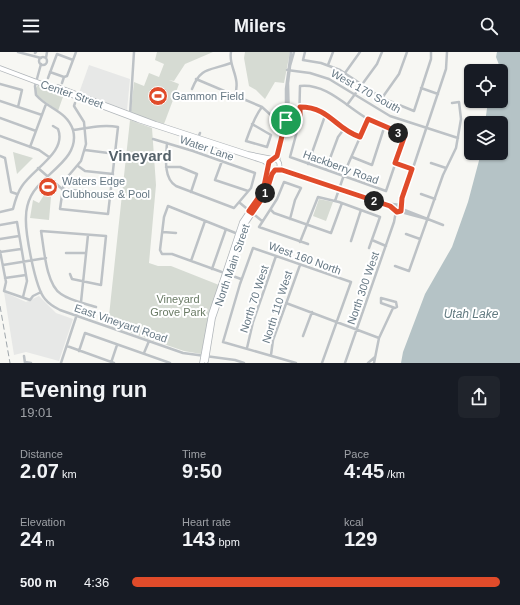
<!DOCTYPE html>
<style>
body{margin:0;font-family:Arial,sans-serif;background:#20242c;color:#f1f3f6;height:100vh;display:flex;flex-direction:column;font-size:15px;white-space:nowrap}
*{box-sizing:border-box;margin:0}
p{font-size:13px;color:#9ea1a6}
.icon{flex:none;width:22px;height:22px;fill:none;stroke:currentColor;stroke-width:2;stroke-linecap:round;stroke-linejoin:round}
.map{position:relative;height:311px;overflow:hidden}
.side{display:flex;flex-direction:column;background:#171b24;flex:1}
.side>*{flex:none}
.tools{position:absolute;left:464px;top:12px;display:grid;gap:8px}
.tools a{display:grid;place-items:center;width:44px;height:44px;border-radius:6px;background:#171b24;box-shadow:0 1px 3px #0004;font-size:20px}
.pin{position:absolute;display:grid;place-items:center;width:34px;height:34px;color:#fff;margin:-17px;border:2px solid #fff;border-radius:50%;box-shadow:0 1px 4px #0007}
.km{position:absolute;width:20px;height:20px;margin:-10px;border-radius:50%;background:#222;color:#fff;font-size:11px;line-height:20px;text-align:center}
.round{display:grid;place-items:center;flex:none;width:42px;height:42px;border-radius:6px;background:#20242c}
.overview{display:flex;align-items:center;justify-content:space-between;height:68px;padding:0 20px}
h1{font-size:22px;font-weight:700;line-height:30px}
.figures{display:grid;grid-template-columns:repeat(3,1fr);gap:6px;height:68px;padding:4px 20px}
.figures div{display:grid;align-content:center}
.figures b{font-size:20px;font-weight:700}
.figures small{font-size:11px;font-weight:400}
.figures p{font-size:11px}
ul{padding:0 20px;list-style:none;font-size:13px}
li{display:grid;grid-template-columns:64px 48px 1fr;align-items:center;height:30px}
li i{height:10px;border-radius:5px;background:#e04b2a}
header{display:flex;justify-content:space-between;align-items:center;height:52px;padding:0 20px;background:#171b24;font-size:18px;font-weight:700}
.map>svg:first-child{display:block}
.built{fill:#e7e8e7}
.green{fill:#d6dbd3}
.water{fill:#b5c3c6}
.lines{fill:none;stroke-linecap:round;stroke-linejoin:round}
.major-casing{stroke:#b1b6ba;stroke-width:5.5}
.minor{stroke:#bdc2c6;stroke-width:2.5}
.major{stroke:#fff;stroke-width:4}
.rail{stroke:#9fa6ab;stroke-width:1;stroke-dasharray:6 3;stroke-linecap:butt}
.route-casing{stroke:#fff;stroke-width:8}
.route{stroke:#e04b2a;stroke-width:5}
.labels{text-anchor:middle;stroke-width:4;stroke-linejoin:round;paint-order:stroke}
.street-label{font-size:11px;fill:#667884;stroke:#fff}
.poi-label{font-size:11px;fill:#667884;stroke:#fff;text-anchor:start}
.park-label{font-size:11px;fill:#6a7b65;stroke:#fff}
.water-label{font-size:12px;font-style:italic;fill:#627a80;stroke:#fff}
.district-label{font-size:15px;font-weight:bold;fill:#546169;stroke:#fff}
</style>
<header><svg class="icon" aria-label="menu" viewBox="0 0 24 24"><path d="M4 6h16M4 12h16M4 18h16"/></svg>Milers<svg class="icon" aria-label="search" viewBox="0 0 24 24"><circle cx="10" cy="10" r="6"/><path d="M15 15l6 6"/></svg></header>
<div class="map">
<svg width="520" height="311" viewBox="0 0 520 311">
<rect width="100%" height="100%" fill="#f7f7f3"/>
<path class="built" d="M89,13L130,27L127,58L79,41Z
M4,240L26,250L39,244L56,261L73,267L59,309L26,300L14,303Z"/>
<path class="green" d="M157,0H213L185,12L174,29L169,28L179,32L164,72L133,62L131,59L134,30L144,34L149,21L159,25L164,12L155,8Z
M245,0H290L284,31L275,30L265,47L256,38L249,34L244,6Z
M38,33L64,42L58,59L36,43V36Z
M130,68L152,76L156,133L149,211L158,214H171L219,233L207,274L201,302L184,299L108,273Z
M13,100L33,106L17,122Z
M44,143L51,145L49,168L30,166L33,148L39,151Z
M319,147L333,150L326,169L313,164Z"/>
<path class="water" d="M497,0H520V311H401L403,300L425,242L452,195L468,150L481,101H501V71H485L488,49H501V33L506,31L496,5Z"/>
<g class="lines">
<defs>
<path id="major" d="M0,16L138,68L264,109L269,113
M58,35L156,72L248,102L273,107
M268.5 113a5.5 5.5 0 1 1 11 0a5.5 5.5 0 1 1-11 0Z
M206,309L213,266L246,171L266,141L271,123L275,118
M202,311L211,262L225,221L242,170L263,139L269,115"/>
</defs>
<use href="#major" class="major-casing"/>
<path class="minor" d="M18,0L41,6
M231,0C228,14 241,25 235,43
M305,0L303,8L321,11L340,18L382,46L414,59L431,7V0
M35,1L36,0
M39 9a4 4 0 1 1 8 0a4 4 0 1 1-8 0Z
M46,6L47,0
M41,12L35,34L36,43C48,57 67,59 73,78C81,108 41,122 31,144C28,150 26,158 26,165C25,180 35,236 45,247C49,252 54,255 60,258L183,301L235,308L244,311
M328,13L333,0
M287,18L310,21L329,27L390,64L458,86
M50,20L64,25L67,24L76,0
M345,21L360,0
M48,26L57,2L73,8
M196,27L262,55L273,65L300,69
M62,31L64,25
M0,32L22,38L18,55
M300,34C326,31 347,55 368,67C379,74 392,79 405,83L386,139L290,105L299,72Z
M421,36L438,42
M192,37C201,14 210,19 231,11
M382,46L399,22L407,0
M0,49L42,63
M347,53L377,12L382,0
M300,55C330,55 335,77 360,85
M130,63L134,0
M0,66L36,79
M252,72L271,83L267,95L246,89C251,76 254,65 262,55
M73,78C88,76 103,72 118,75L108,162L60,157L64,129L81,109L86,92L84,70L74,54L75,51
M0,84L39,98L49,105
M153,87L193,99L255,121L251,136L234,156L176,134C163,126 166,105 167,91
M30,95L46,52
M85,98L116,102
M193,99L200,81
M0,104L5,106L11,140L17,142
M352,105L372,113L384,76
M275,107L286,69V37L291,0
M222,109L215,128L248,139
M279,110L280,101L289,70L288,31L290,14L294,0
M395,111L412,117
M431,111L446,116
M308,112L326,61
M280,113L282,116L385,151L400,153L402,157L400,160L396,159L397,154
M78,114L85,119L113,122
M166,115H180L197,122L191,140
M38,116L62,137L111,142
M326,117L338,85L344,77
M277,118L288,119L390,154L395,158
M421,142L435,147
M335,149L346,117L368,67
M240,151L262,169
M398,153L403,146L446,17L447,0
M402,157L443,173
M271,158L274,161L331,181L342,151
M0,160L13,157C15,149 17,141 22,134C34,116 67,100 58,77L53,74
M401,160L427,167
M290,167L295,148L301,136L284,130L277,147L259,175L308,192
M0,173L17,170L27,229L23,245
M163,180L176,181
M238,182L168,154L164,165L160,198L162,202H172L241,227
M406,182L420,187
M0,187L19,184
M372,188L386,194
M351,189L361,158
M300,190L318,145L339,150L380,165L369,196
M0,199L6,230L4,239L30,248L33,244L41,240
M0,200L21,197
M66,201H86
M191,209L205,169
M3,213L46,206
M395,214L409,219L443,123L456,96L461,67L459,50L452,51
M212,217L226,177
M70,222L72,227L101,233L106,184L41,179C44,196 46,233 61,242C71,249 84,251 96,255
M5,226L26,223
M381,246L396,250L397,255L395,256L381,251Z
M286,251L379,286
M303,284L312,260
M67,294L114,311
M247,296L253,270L276,204
M79,299L85,281L170,311
M144,301L149,289
M271,303L273,288L300,213
M24,304L25,311
M25,310L31,311
M61,311L81,250L88,183
M111,311L117,293
M296,311L223,290L240,232L253,196L351,230L322,311
M345,311L394,170L396,159
M368,311L375,305
M374,311L379,286L393,256"/>
<use href="#major" class="major"/>
<path class="rail" d="M0,254L10,311"/>
</g>
<g class="lines">
<defs>
<path id="route" d="M300,55C330,55 335,77 360,85L368,67L405,83L395,111L412,117L402,146L401,159L397,160L390,154L282,118H275L272,122L266,141L252,161L249,159L263,139L269,110L277,104L286,68L300,69Z"/>
</defs>
<use href="#route" class="route-casing"/>
<use href="#route" class="route"/>
</g>
<defs>
<symbol id="stadium-disc" viewBox="-11 -11 22 22"><circle r="9.5" fill="#e04b2a" stroke="#fff"/><path d="M0-5a6.5 5 0 1 0 0 10a6.5 5 0 1 0 0-10ZM-3.5-1.8h7v3.6h-7Z" fill="#fff"/></symbol>
</defs>
<g fill-rule="evenodd">
<use href="#stadium-disc" x="147" y="33" width="22" height="22"/>
<use href="#stadium-disc" x="37" y="124" width="22" height="22"/>
</g>
<g class="labels">
<g class="street-label">
<text transform="translate(366 39) rotate(29)" y="4">West 170 South</text>
<text transform="translate(72 42) rotate(19)" y="4">Center Street</text>
<text transform="translate(207 96) rotate(19)" y="4">Water Lane</text>
<text transform="translate(341 115) rotate(20)" y="4">Hackberry Road</text>
<text transform="translate(305 206) rotate(20)" y="4">West 160 North</text>
<text transform="translate(232 213) rotate(-71)" y="4">North Main Street</text>
<text transform="translate(363 236) rotate(-71)" y="4">North 300 West</text>
<text transform="translate(254 247) rotate(-72)" y="4">North 70 West</text>
<text transform="translate(277 255) rotate(-72)" y="4">North 110 West</text>
<text transform="translate(121 271) rotate(19)" y="4">East Vineyard Road</text>
</g>
<g class="poi-label">
<text x="172" y="48">Gammon Field</text>
<text x="62" y="133">Waters Edge<tspan x="62" dy="13">Clubhouse &amp; Pool</tspan></text>
</g>
<g class="park-label">
<text x="178" y="251">Vineyard<tspan x="178" dy="13">Grove Park</tspan></text>
</g>
<g class="water-label">
<text x="471" y="266">Utah Lake</text>
</g>
<g class="district-label">
<text x="140" y="109">Vineyard</text>
</g>
</g>
</svg>
<div class="tools">
<a><svg class="icon" aria-label="locate" viewBox="0 0 24 24"><circle cx="12" cy="12" r="6"/><path d="M12 2v4M12 18v4M2 12h4M18 12h4"/></svg></a>
<a><svg class="icon" aria-label="layers" viewBox="0 0 24 24"><path d="M12 4l9 5-9 5-9-5zM3 14l9 5 9-5"/></svg></a>
</div>
<div class="pin" style="left:286px;top:68px;background:#1e9e55"><svg class="icon" aria-label="arrive" viewBox="0 0 24 24"><path d="M6 21V4h12l-3 4 3 4H6"/></svg></div>
<b class="km" style="left:265px;top:141px">1</b>
<b class="km" style="left:374px;top:149px">2</b>
<b class="km" style="left:398px;top:81px">3</b>
</div>
<section class="side">
<div class="overview"><div><h1>Evening run</h1><p>19:01</p></div><a class="round"><svg class="icon" aria-label="share" viewBox="0 0 24 24"><path d="M12 15V3M7 8l5-5 5 5M5 13v7h14v-7"/></svg></a></div>
<div class="figures">
<div><p>Distance</p><b>2.07<small> km</small></b></div>
<div><p>Time</p><b>9:50</b></div>
<div><p>Pace</p><b>4:45<small> /km</small></b></div>
</div>
<div class="figures">
<div><p>Elevation</p><b>24<small> m</small></b></div>
<div><p>Heart rate</p><b>143<small> bpm</small></b></div>
<div><p>kcal</p><b>129</b></div>
</div>
<ul>
<li><b>500 m</b>4:36<i style="width:100%"></i></li>
</ul>
</section>
